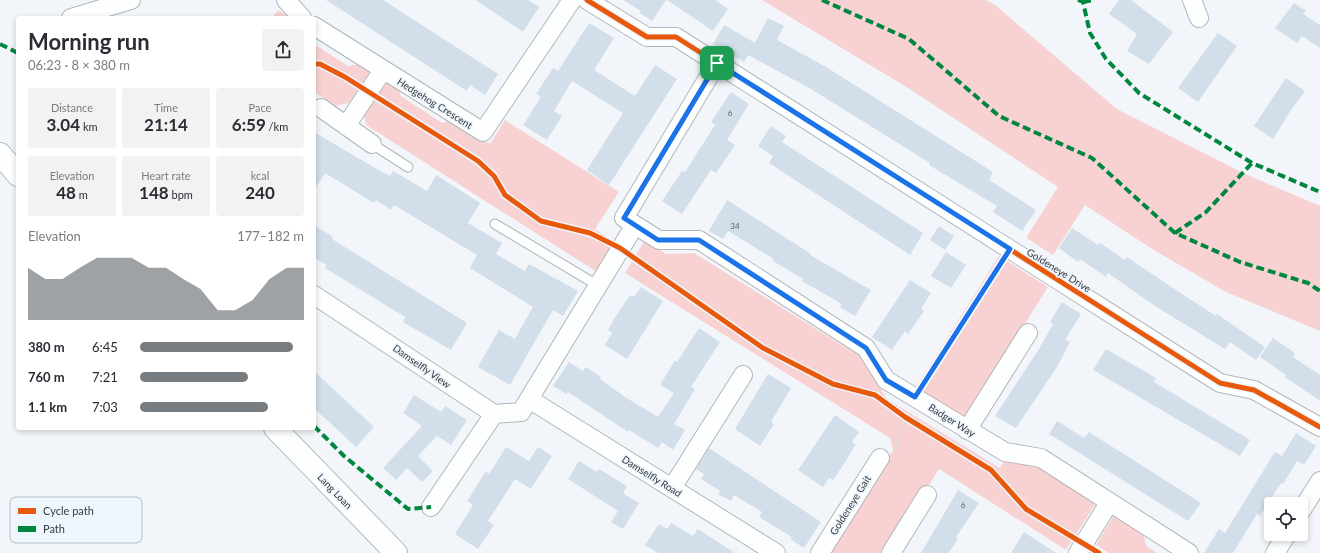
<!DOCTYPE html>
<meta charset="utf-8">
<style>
body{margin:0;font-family:Lato,sans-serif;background:#f2f2f3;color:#2b2b33;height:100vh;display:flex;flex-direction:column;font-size:15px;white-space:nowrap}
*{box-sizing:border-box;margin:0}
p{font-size:13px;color:#7c7c81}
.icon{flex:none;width:22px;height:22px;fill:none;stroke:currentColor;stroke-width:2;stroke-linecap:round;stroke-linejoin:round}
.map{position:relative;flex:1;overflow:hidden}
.panel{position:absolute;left:16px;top:16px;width:300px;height:414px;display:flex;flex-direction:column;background:#fff;border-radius:4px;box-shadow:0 2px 6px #0003}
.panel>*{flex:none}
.controls{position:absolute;left:1264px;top:497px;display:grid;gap:8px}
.controls a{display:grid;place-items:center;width:44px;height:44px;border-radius:4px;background:#fff;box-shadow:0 2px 6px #0003;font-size:20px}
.pin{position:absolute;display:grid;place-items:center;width:34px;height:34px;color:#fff;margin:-17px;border-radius:8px;box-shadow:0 2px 6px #0006}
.round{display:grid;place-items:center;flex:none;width:42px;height:42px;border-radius:4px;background:#f2f2f3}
.summary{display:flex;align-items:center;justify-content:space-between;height:68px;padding:0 12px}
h1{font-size:22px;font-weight:700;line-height:30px}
.stats{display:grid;grid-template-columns:repeat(3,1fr);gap:6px;height:68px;padding:4px 12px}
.stats div{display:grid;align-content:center;border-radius:4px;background:#f2f2f3;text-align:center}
.stats b{font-size:17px;font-weight:700}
.stats small{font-size:11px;font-weight:400}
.stats p{font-size:11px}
.chart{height:112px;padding:8px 12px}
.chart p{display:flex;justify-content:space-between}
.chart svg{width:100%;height:72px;margin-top:4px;fill:#777c80;opacity:.7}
ul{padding:0 12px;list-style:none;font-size:13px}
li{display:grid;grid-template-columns:64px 48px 1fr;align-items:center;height:30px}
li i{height:10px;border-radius:5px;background:#777c80}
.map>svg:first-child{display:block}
.green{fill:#f8d2d2}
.building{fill:#d2dee9}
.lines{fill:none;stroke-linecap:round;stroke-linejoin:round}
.service-casing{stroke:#b2b6ba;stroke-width:11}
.minor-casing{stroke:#b2b6ba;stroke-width:20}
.tertiary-casing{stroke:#b2b6ba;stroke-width:24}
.path{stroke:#dddedf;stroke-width:2.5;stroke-dasharray:2 3;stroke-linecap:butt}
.service{stroke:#fdfefe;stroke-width:9}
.minor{stroke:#fdfefe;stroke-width:18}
.tertiary{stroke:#fdfefe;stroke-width:22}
.quiet{stroke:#00873e;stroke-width:4;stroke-dasharray:8 4;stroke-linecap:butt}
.cycleway-casing{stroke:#eef6fd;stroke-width:8}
.cycleway{stroke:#e8590c;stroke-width:5}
.route-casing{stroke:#fff;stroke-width:8}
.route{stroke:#1a73e8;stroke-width:5}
.labels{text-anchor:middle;stroke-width:3.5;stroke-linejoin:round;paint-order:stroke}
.number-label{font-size:8px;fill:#5c636a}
.street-label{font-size:10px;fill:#353a3f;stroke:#eef6fd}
.key{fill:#eef6fd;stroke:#b6bec4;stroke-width:1}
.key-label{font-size:11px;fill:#353a3f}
</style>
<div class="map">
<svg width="1320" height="553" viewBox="0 0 1320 553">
<rect width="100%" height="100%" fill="#f2f6fa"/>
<path class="green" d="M762,0H986L995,5L1117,109L1243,173L1320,206V331L1226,292L1152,249L1085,205L1053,255L1026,238L1058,187L908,88Z
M278,10L290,18H272Z
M314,44L348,66L361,64L371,70L349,103L335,106L314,92Z
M384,79L398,88L401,96L442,123L453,120L490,144L505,120L619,192L595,229L616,243L597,272L366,125L363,112Z
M645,240L666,254L694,253L861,357L887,399L1000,468L1004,461L1036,466L1096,503L1066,550L939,469L886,553H827L893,450L890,438L625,273Z
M999,256L1048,287L964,420L915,389Z
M1114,515L1143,533L1146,546L1157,553H1109L1096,545Z"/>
<path class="building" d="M326,0H383L498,74L485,95L470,85L467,91Z
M476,0H528L539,7L523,32Z
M623,0H666L652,21L640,13L641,11Z
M667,0H715L728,9L713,31Z
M1119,0H1131L1173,32L1149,64L1127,51L1137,34L1109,14Z
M1294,3L1306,11L1303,14L1320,25V48L1302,36L1297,43L1275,28Z
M768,18L784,26L777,40L826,67L993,172L989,180L1036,210L1022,231L993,212L997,206L929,165L930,163L811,89L748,55L744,62L713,44L724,25L755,43Z
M589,23L614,38L594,70L635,96L655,65L677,79L609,185L587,170L623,113L572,81L554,111L562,116L547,140L523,125L541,97L536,94L553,68L558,71Z
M1218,33L1237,46L1198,102L1178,88Z
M1286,78L1305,91L1291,110L1273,139L1254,126Z
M731,92L749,104L727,140L735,145L716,173L711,170L682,214L662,201L682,171L685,172L715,125L711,122Z
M771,126L786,136L782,142L923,233L910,255L769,163L773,156L758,146Z
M314,132L375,168L390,176L393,171L427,191L436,175L455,187L480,203L468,223L502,243L496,254L525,271L529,264L578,291L563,316L553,310L510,385L478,367L499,330L515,339L533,307L470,268L477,255L394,205L391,210L376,200L374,203L325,173L314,191Z
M727,200L811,254L810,255L871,290L855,316L840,307L842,304L802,281L803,279L773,261L774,259L728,231L723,239L709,231Z
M314,225L333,237L332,239L467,323L451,350L403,322L405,317L325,268L327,265L314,258Z
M939,226L954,236L945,250L930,240Z
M1072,228L1098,245L1100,243L1125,260L1127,257L1173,288L1216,316L1217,314L1265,347L1256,360L1230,342L1225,349L1155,306L1108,273L1106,277L1080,259L1078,262L1059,248Z
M946,252L966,265L951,288L931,276Z
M910,280L931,293L921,309L924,311L908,334L905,331L892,350L872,337Z
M641,287L663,301L627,359L605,345L612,333L608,330L616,316L630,295L634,297Z
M1062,302L1081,314L1065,340L1070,342L1057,367L1016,428L995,416L1039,349L1053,324L1050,322Z
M699,328L720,342L691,387L695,389L674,424L685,430L673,450L662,442L658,448L629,430L628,432L568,392L566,394L553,386L569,362L583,371L586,367L601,377L600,379L625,397L658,417L674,393L660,385L675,360L677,362Z
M1273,338L1295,353L1293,357L1320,375V401L1285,377L1286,375L1260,357Z
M1106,349L1156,378L1154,382L1250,440L1240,456L1093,370Z
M314,371L374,427L356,447L314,408Z
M768,374L791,388L771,422L774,424L760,446L735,429Z
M414,395L441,412L445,406L467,420L451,445L437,436L418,456L433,471L422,482L407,468L396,480L383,468L422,426L403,413Z
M835,415L859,432L852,442L856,444L844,464L833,480L829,478L823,487L798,470Z
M1057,421L1084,438L1089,432L1201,503L1188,521L1049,434Z
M1296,433L1316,446L1304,465L1297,461L1283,484L1281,483L1260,516L1257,514L1233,553H1204L1219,529L1225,533L1275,452L1282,456Z
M506,447L529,461L538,447L552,456L531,489L515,479L488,521L494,525L478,549L455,534L473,505L467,501L486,471L489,474Z
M709,448L821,522L804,548L790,539L792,537L759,517L762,512L734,495L731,501L718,494L720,491L701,479L704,474L696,469Z
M579,461L597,472L599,469L627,486L623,493L639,503L623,529L611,522L618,511L568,479Z
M958,490L979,503L956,537L958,538L949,553H921Z
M671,523L693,536L698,529L735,553H658L645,545L659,524L667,529Z
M1024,532L1056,553H1011Z"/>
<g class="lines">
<defs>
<path id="service" d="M372,144L408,167
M495,224L597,285"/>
<path id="minor" d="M286,0L302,18
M587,0L647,37H676L1220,383L1254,390L1320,427
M1192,0L1199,18
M71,18L131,0
M314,26L483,132L572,0
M717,63L624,218L659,240H699L866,348L886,380L1005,452L1041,458L1189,553
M321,108L372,144
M346,126L383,70
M314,295L494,414L521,412L635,225
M529,399L776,553
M967,430L1028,333
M672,488L743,375
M431,507L494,414
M1301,511L1320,481
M820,553L880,458
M891,553L927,495
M1078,553L1109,503
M1275,553L1287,534"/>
<path id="tertiary" d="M0,154L18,175
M275,428L396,553"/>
</defs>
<use href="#service" class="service-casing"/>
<use href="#minor" class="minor-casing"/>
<use href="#tertiary" class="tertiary-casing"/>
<path class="path" d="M923,383L1000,264
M898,453L896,434L907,414"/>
<use href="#service" class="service"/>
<use href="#minor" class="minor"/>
<use href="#tertiary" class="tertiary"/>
<path class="quiet" d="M822,0L909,39L999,116L1092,158L1175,233L1240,262L1308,283L1320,291
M1078,0L1083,2L1090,33L1106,59L1139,93L1252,163L1320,192
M1083,2L1094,0
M0,44L18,53
M1175,233L1206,212L1252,163
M314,426L344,456L408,509L431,507"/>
<defs>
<path id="cycleway" d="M587,0L647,37H676L1220,383L1254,390L1320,427
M314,64H320L345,77L478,161L494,176L505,195L541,221L590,233L620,248L763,348L833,384L875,395L905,417L991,470L1026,509L1099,553"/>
</defs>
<use href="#cycleway" class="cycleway-casing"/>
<use href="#cycleway" class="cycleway"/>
</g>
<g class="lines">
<defs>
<path id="route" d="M717,63L1010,249L915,397L886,380L866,348L699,240H658L624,218Z"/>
</defs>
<use href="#route" class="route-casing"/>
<use href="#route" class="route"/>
</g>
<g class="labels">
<g class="number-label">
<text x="730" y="116">6</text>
<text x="735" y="229">34</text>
<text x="963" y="508">6</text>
</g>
<g class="street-label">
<text transform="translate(435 103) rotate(32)" y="4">Hedgehog Crescent</text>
<text transform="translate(1059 270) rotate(32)" y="4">Goldeneye Drive</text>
<text transform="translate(422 366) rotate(35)" y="4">Damselfly View</text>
<text transform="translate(952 420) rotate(32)" y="4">Badger Way</text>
<text transform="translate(652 476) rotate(32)" y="4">Damselfly Road</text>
<text transform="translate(335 491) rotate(46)" y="4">Lang Loan</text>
<text transform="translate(850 505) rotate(-58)" y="4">Goldeneye Gait</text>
</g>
</g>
<rect x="10" y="497" width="132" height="46" rx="6" class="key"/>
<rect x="18" y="508" width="18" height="6" fill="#e8590c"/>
<rect x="18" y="526" width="18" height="6" fill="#00873e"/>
<g class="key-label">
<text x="43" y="515">Cycle path</text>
<text x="43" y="533">Path</text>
</g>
</svg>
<div class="controls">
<a><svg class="icon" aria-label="locate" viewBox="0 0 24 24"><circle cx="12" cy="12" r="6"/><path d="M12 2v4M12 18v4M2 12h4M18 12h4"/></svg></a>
</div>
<div class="pin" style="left:717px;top:63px;background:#1e9e55"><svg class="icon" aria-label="arrive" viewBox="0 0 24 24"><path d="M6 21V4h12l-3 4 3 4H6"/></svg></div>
<section class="panel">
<div class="summary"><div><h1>Morning run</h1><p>06:23 · 8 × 380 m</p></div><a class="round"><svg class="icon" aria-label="share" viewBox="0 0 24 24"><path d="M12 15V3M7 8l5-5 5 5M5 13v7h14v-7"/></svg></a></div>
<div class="stats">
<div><p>Distance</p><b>3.04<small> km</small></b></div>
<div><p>Time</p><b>21:14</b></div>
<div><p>Pace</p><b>6:59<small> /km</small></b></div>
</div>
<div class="stats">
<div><p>Elevation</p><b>48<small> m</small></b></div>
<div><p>Heart rate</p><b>148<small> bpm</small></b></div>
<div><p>kcal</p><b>240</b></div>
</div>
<div class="chart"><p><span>Elevation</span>177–182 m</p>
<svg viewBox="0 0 160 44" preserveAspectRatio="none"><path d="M0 44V12L10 19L20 19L30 12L40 6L50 6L60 6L70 12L80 12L90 19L100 25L110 38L120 38L130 32L140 19L150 12L160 12V44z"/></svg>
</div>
<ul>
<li><b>380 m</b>6:45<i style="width:93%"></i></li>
<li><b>760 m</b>7:21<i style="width:66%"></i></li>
<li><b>1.1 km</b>7:03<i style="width:78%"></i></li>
</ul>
</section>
</div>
